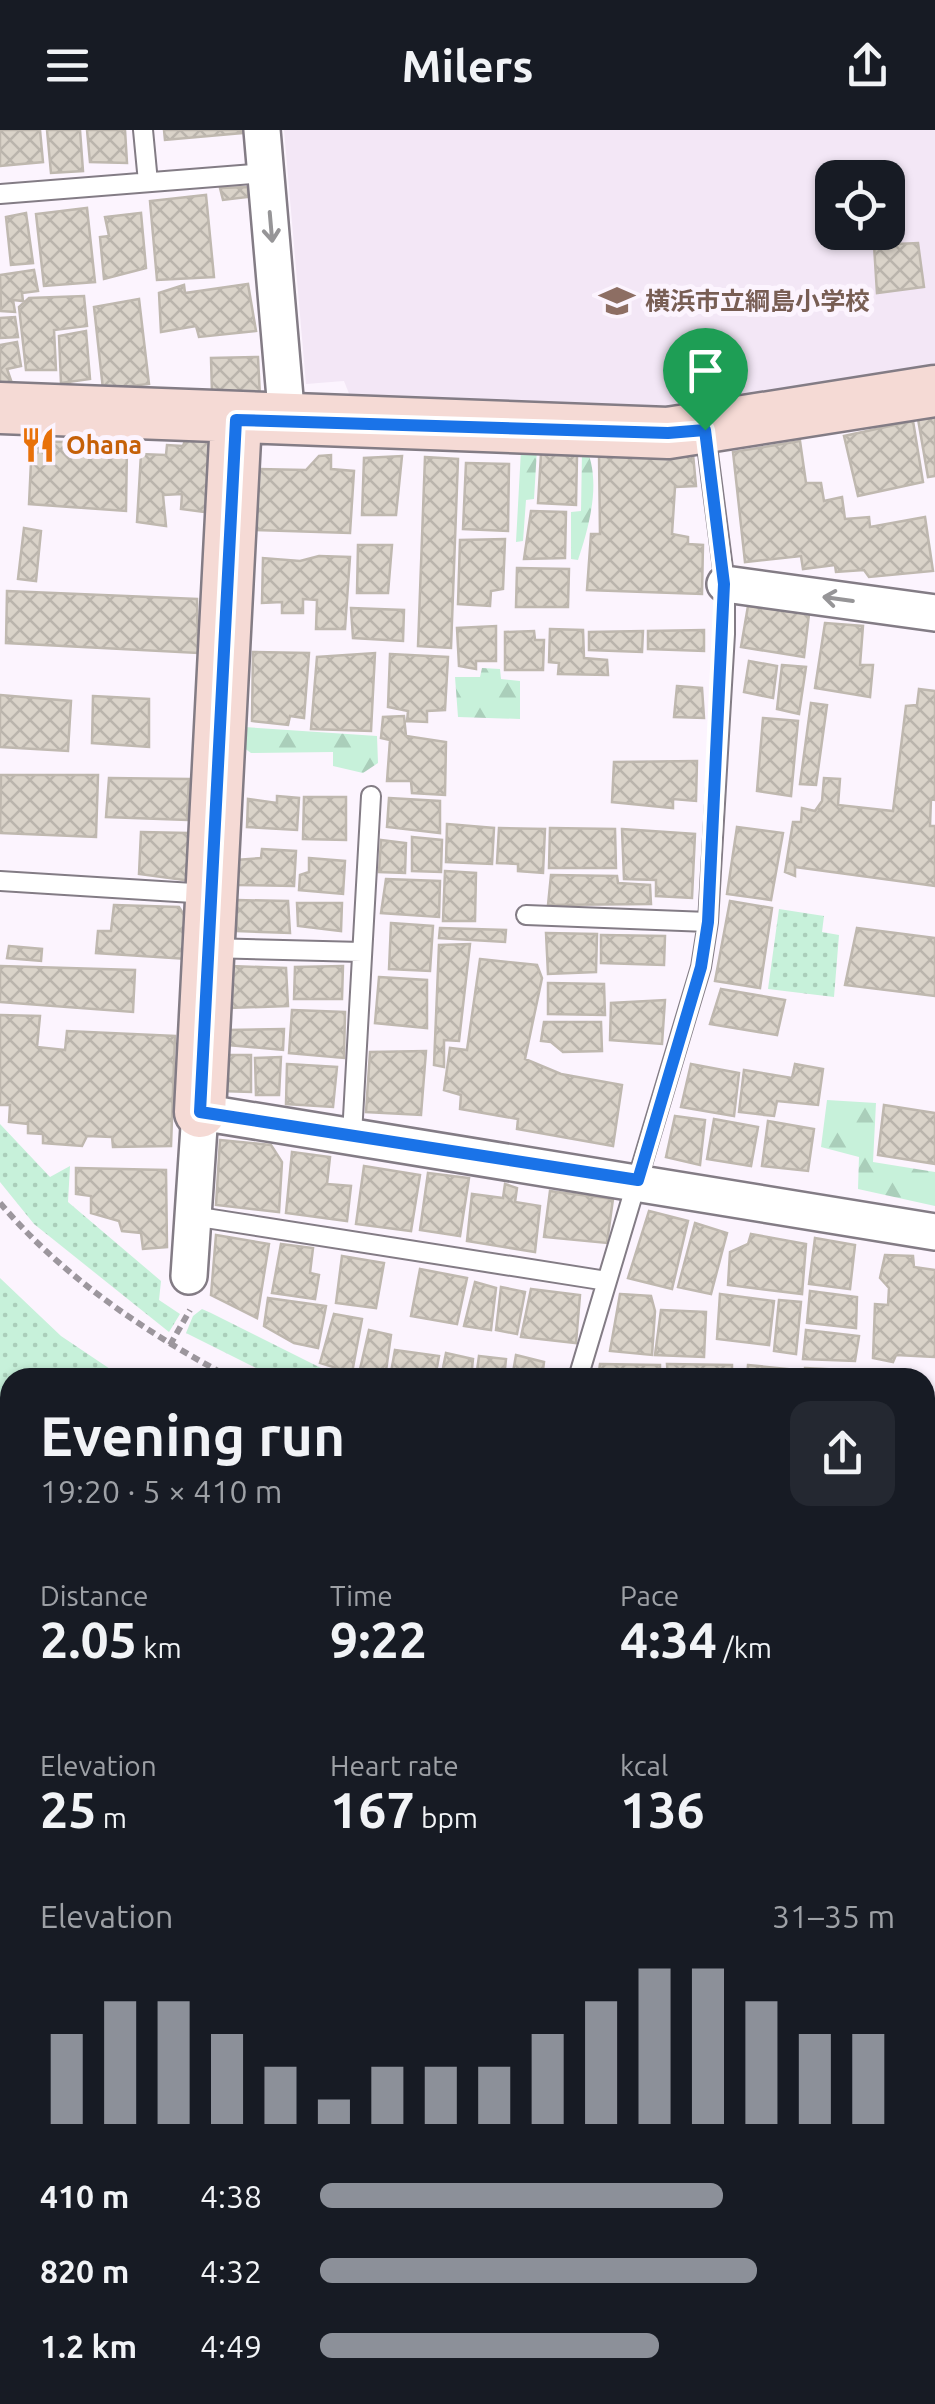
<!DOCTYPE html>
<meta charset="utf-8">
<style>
body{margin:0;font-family:Ubuntu,"Noto Sans JP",sans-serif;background:#242831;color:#f1f3f6;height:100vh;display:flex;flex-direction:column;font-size:38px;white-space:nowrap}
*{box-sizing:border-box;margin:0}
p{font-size:32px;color:#9ea1a6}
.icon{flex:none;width:55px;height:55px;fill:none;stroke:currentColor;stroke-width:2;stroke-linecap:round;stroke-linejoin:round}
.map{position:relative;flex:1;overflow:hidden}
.side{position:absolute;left:0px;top:1238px;width:935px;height:1038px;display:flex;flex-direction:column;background:#171b24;border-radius:30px 30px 0 0;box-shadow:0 2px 8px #0004}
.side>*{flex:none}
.buttons{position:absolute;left:815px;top:30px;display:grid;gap:20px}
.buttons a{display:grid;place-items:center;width:90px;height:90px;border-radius:20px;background:#171b24;box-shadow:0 2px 8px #0004;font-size:50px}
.pin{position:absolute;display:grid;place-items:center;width:85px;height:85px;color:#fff;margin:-102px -42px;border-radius:50% 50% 50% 0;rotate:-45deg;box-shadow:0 0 10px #0007}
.pin .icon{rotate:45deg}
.round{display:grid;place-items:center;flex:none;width:105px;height:105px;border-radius:20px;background:#242831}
.summary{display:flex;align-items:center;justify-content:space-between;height:170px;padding:0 40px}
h1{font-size:55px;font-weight:700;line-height:75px}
.stats{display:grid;grid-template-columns:repeat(3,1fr);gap:15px;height:170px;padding:10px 40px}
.stats div{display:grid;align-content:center}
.stats b{font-size:50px;font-weight:700}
.stats small{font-size:28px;font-weight:400}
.stats p{font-size:28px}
.chart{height:280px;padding:20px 40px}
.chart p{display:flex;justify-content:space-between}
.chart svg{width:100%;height:180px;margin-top:10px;stroke:#8c9099;stroke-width:6}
ul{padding:0 40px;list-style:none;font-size:32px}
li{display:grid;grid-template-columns:160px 120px 1fr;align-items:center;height:75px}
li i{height:25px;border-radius:12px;background:#8c9099}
header{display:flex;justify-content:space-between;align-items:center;height:130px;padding:0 40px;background:#171b24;font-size:45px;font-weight:700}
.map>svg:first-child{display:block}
.built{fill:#f3e7f6;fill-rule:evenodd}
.grass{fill:url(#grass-dots)}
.forest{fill:url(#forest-firs)}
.water{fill:#c6e5f9}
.building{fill:url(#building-cross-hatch);stroke:#bfb8af;stroke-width:2.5}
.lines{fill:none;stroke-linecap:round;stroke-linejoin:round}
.lane-casing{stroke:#837c85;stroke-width:22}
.street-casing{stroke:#837c85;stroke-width:40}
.secondary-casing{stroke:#837c85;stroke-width:55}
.path{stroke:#9c969d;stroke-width:6;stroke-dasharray:8 5;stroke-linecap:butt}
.lane{stroke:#fff;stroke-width:18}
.street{stroke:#fff;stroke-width:35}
.secondary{stroke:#f5dad5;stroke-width:50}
.oneway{stroke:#969597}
.route-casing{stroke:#fff;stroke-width:20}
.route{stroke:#1a73e8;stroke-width:12}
.labels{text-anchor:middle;stroke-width:10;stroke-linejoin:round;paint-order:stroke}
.education-label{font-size:25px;font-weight:bold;fill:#785e54;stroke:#fcf4fe;text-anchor:start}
.food-label{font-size:25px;font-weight:bold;fill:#c56008;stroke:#fcf4fe;text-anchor:start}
</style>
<header><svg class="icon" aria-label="menu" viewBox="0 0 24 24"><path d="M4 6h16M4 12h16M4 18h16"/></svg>Milers<svg class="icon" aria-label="share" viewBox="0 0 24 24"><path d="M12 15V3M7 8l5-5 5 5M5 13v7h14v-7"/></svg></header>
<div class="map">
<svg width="935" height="2274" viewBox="0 0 935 2274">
<defs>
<pattern id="grass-dots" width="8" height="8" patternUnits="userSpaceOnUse" patternTransform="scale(2.5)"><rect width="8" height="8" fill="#c7f1da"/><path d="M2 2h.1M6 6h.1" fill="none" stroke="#aaceba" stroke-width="1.8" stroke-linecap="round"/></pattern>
<pattern id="forest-firs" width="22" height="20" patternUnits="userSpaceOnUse" patternTransform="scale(2.5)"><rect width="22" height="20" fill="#c7f1da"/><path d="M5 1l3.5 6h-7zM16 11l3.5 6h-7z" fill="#aaceba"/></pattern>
<pattern id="building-cross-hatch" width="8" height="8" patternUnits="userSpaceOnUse" patternTransform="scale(2.5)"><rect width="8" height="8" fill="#dad3c9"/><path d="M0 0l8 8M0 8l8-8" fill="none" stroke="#bab4ac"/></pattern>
</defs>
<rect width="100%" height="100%" fill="#fcf4fe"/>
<path class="built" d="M284,0H935V239L706,277L350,266L344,251L306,254ZM832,48H888V102H832Z"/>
<path class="grass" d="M779,779L824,786L822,802L839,805L834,867L768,859Z
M0,994L50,1047L70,1036L68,1072L161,1151L159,1170L180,1184L169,1202L34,1094L0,1052Z
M0,1148L61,1206L122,1247L10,1248V1422L0,1404Z
M202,1179L211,1183L339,1247H274L186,1203L193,1186Z
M925,1608H935V1720H925Z"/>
<path class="forest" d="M583,312C603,346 590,394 578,430L571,429V382L581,381L582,321L537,319L534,369L526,370L523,411L516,412L521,320Z
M482,538L500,539L501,549L520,551V589L458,587L455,547H480Z
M244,597L377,606L378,633L363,643L333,636V622L251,623L240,615Z
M827,970L876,973L873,1032L935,1042V1076L858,1059L859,1027L821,1017Z"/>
<path class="water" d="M0,1421L10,1438V2078L0,2077Z
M925,1729H935V2158L925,2157Z"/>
<path class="building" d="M0,0H40L43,32L0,36Z
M47,0H80L83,41L51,43Z
M87,0H125L127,33L90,32Z
M164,0H242V3L165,10Z
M248,57V67L223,70L220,58Z
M206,65L214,147L157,150L150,71Z
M87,78L95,152L44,156L36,84Z
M26,83L33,133L11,135L6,87Z
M141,83L146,138L104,149L100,107L109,106L105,87Z
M918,113L924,157L877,163L874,115Z
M34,140L38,161L22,163L23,171L13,170L15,182L1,181L0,145Z
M248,154L256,201L199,207L196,196L161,202L159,163L184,155L185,163Z
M84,166L87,196L54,200L56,240H26L19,177L29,168Z
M139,169L149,254L103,259L94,177Z
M15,187L18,207L0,208V188Z
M86,201L90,249L61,253L59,206Z
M17,212L21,236L7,239L13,256H0V215Z
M258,227L260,267L212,264L211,228Z
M935,286V346L928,347L918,289Z
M913,291L923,352L858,366L844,306Z
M186,308H209L205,382L181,379L182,364L163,365L166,396L137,392L141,324L166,325L167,315L183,316Z
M32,311L127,314L126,381L29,374Z
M800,311L806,353H821L824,371L842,367L845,389L869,387L870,397L925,387L933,441L869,447L864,440L836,442L835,435L803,439L801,426L745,432L733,322Z
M599,323L693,324L696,356L675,357L672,404L688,407V414L703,415L702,464L587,460L591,404H600Z
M541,324L577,326L576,375L538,373Z
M331,325V339L354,341L350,403L256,400L259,339L306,340L319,326Z
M402,326L396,385H362L364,328Z
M425,327L458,329L451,518L418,516Z
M466,333L509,334L508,401L463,399Z
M531,381L566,382L565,428L524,429Z
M24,398L41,401L36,451L18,449Z
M505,409L503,459L491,461L490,476L458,474L460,410Z
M358,415H392L388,463H357Z
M319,426L350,427L345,499H316L317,470L303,469V483H282V472L262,473L263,428L300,431Z
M517,438L569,439L568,477H516Z
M7,461L197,469L198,523L6,513Z
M748,476L809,484L804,527L741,517Z
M351,478L404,480L403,511L353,508Z
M825,493L863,496L860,535H873L870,567L815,558Z
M496,496V531H476V539L459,536L457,498Z
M550,499L583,500L584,528L607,530L608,545L558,544L559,533L549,532Z
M704,500V521L648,519V501Z
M534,501L535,510H544L543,540H505V502Z
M643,501L642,522L589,520V502Z
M253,522L309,523L304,588L290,586L288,595L252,591Z
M375,523L371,601L311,599L317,527Z
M390,524L448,527L445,580L427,581V592L407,591L408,581L388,577Z
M749,531L777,536L773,568L744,562Z
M782,535L806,537L799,584L777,579Z
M677,556L702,558L704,588L674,587Z
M919,559L935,561V670L931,669L930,696H935V756L795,737V746L785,742L793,692H801L802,678L815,681L822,671L824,648L840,649L838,675L893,681L906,576L917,575Z
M0,565L71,571L68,621L0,617Z
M93,566L149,569V617L92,613Z
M811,573L827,575L816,655L800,654Z
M404,586L406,606L446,612L445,665L412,663L411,651H387L390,610L381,608L383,587Z
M763,588L798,591L791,666L757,661Z
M697,631L696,671L673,669V678L612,672L614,632Z
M1,645H98L96,707L0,703Z
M109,648L189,649L187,690L106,687Z
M277,666L299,668L297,700L247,697L248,669L277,673Z
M304,667H346V710L303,709Z
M389,668L440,671V703L387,697Z
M447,694L494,698L492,734L446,732Z
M737,697L783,703L771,770L727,764Z
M499,698L545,699L543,743L518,741V734L497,733Z
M550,698L615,699L616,738H549Z
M622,699L695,704L692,768L656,766V750L624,749Z
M141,702L188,703L192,751L139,744Z
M412,707L442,710L441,742L412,741Z
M381,710L406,713L405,743L379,742Z
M262,719L296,721L294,756L237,755L236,730L261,728Z
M309,728L345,731L343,764L299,760L300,745L309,742Z
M445,741L476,743L475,791H443Z
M551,745L617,746L618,753L650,755L651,774L548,775Z
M386,749L440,751L439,787L381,783Z
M236,770L288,771L290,803L237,801Z
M730,771L772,778L760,858L715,851Z
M297,773H342L341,801L298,796Z
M114,775L179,777L189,793L187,829L96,823L98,801H111Z
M391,793L433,796L430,841L389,839Z
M440,798L506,800L505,812L439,808Z
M857,798L935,808V866L845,855Z
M546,803L597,804L596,842L548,844Z
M601,805L665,806L664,835L601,833Z
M470,814L459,911L444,910V937L434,935L439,815Z
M9,816L42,819L41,831L7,828Z
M480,829L537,835L542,848L525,929L561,944L622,955L613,1016L517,999L518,989L460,979L461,965L444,960L450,918L467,920Z
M0,836L135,840L133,882L0,872Z
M230,836L286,838L288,876L229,878Z
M343,836L342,869H294L295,837Z
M379,847L427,850V898L375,893Z
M548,853L604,854L605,885L548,884Z
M721,859L785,870L777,905L710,894Z
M665,870L662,914L610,910L611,873Z
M292,880L345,882L344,928L289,923Z
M0,885L40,886L37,917L65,920L67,901L175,906L171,1016L113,1017L112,1007L87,1006L82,1016L43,1013V1004L28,1003V994L9,992L10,975H0Z
M544,892H601L602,921L563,922L551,912L541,911Z
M284,899L283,920L228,915V900Z
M426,921L421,985L366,982L370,922Z
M221,925H251V962L221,961Z
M281,927L279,965H256L255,928Z
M287,934L337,937L333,977L286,974Z
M691,934L739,943L734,986L681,977Z
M795,934L823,939L818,975L777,971L774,986L739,982L744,940L792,948Z
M884,975L935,983V1034L878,1025Z
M675,986L705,990L700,1035L666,1027Z
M714,989L758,997L751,1036L707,1029Z
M768,991L814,999L808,1041L762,1036Z
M220,1010L271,1015L282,1032L279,1082L216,1075Z
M292,1022L330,1027L327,1054L351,1056L347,1091L286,1083Z
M364,1036L420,1045L411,1101L356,1094Z
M76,1038L166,1040L167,1117L143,1119L141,1103L122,1101L119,1091L91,1083V1066L76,1064Z
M428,1043L469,1048L460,1106L420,1100Z
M505,1054L517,1058L515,1072L540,1076L535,1122L467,1111L472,1064L503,1068Z
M550,1061L613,1069L607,1113L544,1107Z
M649,1081L688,1091L672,1159L628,1148Z
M695,1093L727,1103L711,1164L678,1157Z
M751,1104L806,1114L802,1164L728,1155L730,1122L748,1114Z
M216,1105L269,1114L257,1188L211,1165Z
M815,1108L855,1115L850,1159L809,1154Z
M281,1114L313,1118L310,1143L319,1145L315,1169L272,1163Z
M885,1125L913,1126L914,1137L935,1140V1227L896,1225L893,1232L873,1228L875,1174L888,1175L889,1158L880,1148Z
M342,1126L384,1133L376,1178L336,1173Z
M420,1139L467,1148L457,1194L411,1186Z
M475,1152L496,1158L491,1200L464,1196Z
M501,1157L525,1162L517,1204L496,1200Z
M531,1159L580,1165L576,1213L521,1207Z
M810,1161L857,1167L856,1198L807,1193Z
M620,1164L651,1166L655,1181L652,1225L610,1221Z
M720,1164L774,1171L769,1215L717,1209Z
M268,1168L326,1176L318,1218L294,1213L264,1196Z
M779,1170L801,1172L796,1224L774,1221Z
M661,1180L706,1182L704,1227L655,1225Z
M334,1184L362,1189L352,1243L320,1233Z
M369,1200L391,1205L385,1248H358Z
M806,1200L859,1206L855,1231L803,1229Z
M395,1220L439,1226L435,1248H390Z
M446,1223L473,1229L471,1248H441Z
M516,1225L544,1232L542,1248H512Z
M479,1226L506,1229L504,1248H476Z
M600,1234L660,1235V1248H598Z
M667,1234L732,1235V1248H668Z
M748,1235L798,1240L797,1248H747Z
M805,1238L862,1241L861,1248H804Z"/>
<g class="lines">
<defs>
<path id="lane" d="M143,0L148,52
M0,64L266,43
M0,751L209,764
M526,785L708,792
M209,818L362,822
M352,1005L371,666
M193,1086L607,1151
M578,1248L701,837L708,792L725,504V454L705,300
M929,1421L935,1334"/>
<path id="street" d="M262,0L287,291
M725,454L935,483
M189,1146L200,982L935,1102"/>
<path id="secondary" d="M0,278L668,303L935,261
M200,982L236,290"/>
</defs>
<use href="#lane" class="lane-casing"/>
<use href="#street" class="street-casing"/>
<use href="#secondary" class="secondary-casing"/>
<path class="path" d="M0,1073C64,1148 145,1202 231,1248
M170,1215L190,1180
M925,1472L935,1473
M0,2232L10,2234
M268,2265L342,2274"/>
<use href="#lane" class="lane"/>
<use href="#street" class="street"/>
<use href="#secondary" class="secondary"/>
</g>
<defs><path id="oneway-shaft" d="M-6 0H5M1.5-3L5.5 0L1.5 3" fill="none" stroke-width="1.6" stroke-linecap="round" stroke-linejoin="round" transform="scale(2.5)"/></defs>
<g class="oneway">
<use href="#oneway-shaft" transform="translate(271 97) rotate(85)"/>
<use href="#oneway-shaft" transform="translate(838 469) rotate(-172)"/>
</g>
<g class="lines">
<defs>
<path id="route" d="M236,290L668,303L705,300L724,454L708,792L701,837L638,1050L200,982Z"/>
</defs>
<use href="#route" class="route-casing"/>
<use href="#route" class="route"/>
</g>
<defs>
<symbol id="school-bare" viewBox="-9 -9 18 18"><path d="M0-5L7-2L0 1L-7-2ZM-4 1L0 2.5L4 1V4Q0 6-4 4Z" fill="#8d6e63" stroke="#fcf4fe" stroke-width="2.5" paint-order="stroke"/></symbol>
<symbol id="restaurant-bare" viewBox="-9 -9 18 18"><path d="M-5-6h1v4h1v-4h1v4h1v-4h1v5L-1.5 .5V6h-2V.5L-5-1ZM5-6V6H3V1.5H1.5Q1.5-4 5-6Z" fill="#e8710a" stroke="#fcf4fe" stroke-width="2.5" paint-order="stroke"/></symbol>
</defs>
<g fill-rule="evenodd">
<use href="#school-bare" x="592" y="146" width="50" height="50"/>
<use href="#restaurant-bare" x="13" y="290" width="50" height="50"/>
</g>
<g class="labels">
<g class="education-label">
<text x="645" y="180">横浜市立綱島小学校</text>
</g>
<g class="food-label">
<text x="66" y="324">Ohana</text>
</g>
</g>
</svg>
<div class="buttons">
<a><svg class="icon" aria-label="locate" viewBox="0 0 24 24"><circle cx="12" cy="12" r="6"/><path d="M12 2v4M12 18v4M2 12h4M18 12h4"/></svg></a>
</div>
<div class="pin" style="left:705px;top:300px;background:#1e9e55"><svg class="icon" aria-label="arrive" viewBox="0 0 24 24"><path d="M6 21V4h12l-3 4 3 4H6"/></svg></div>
<section class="side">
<div class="summary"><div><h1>Evening run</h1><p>19:20 · 5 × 410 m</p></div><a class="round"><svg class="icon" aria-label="share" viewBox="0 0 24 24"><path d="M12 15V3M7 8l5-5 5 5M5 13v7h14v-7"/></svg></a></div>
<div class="stats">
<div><p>Distance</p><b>2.05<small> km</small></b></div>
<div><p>Time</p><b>9:22</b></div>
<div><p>Pace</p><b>4:34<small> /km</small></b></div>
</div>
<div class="stats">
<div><p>Elevation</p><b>25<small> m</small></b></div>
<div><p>Heart rate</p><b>167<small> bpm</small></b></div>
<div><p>kcal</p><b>136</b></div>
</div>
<div class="chart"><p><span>Elevation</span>31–35 m</p>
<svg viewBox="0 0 160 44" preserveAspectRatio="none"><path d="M5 44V22M15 44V14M25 44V14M35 44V22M45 44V30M55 44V38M65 44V30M75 44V30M85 44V30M95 44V22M105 44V14M115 44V6M125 44V6M135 44V14M145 44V22M155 44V22"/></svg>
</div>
<ul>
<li><b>410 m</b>4:38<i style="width:70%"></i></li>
<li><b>820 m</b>4:32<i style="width:76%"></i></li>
<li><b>1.2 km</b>4:49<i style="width:59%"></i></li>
</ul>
</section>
</div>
